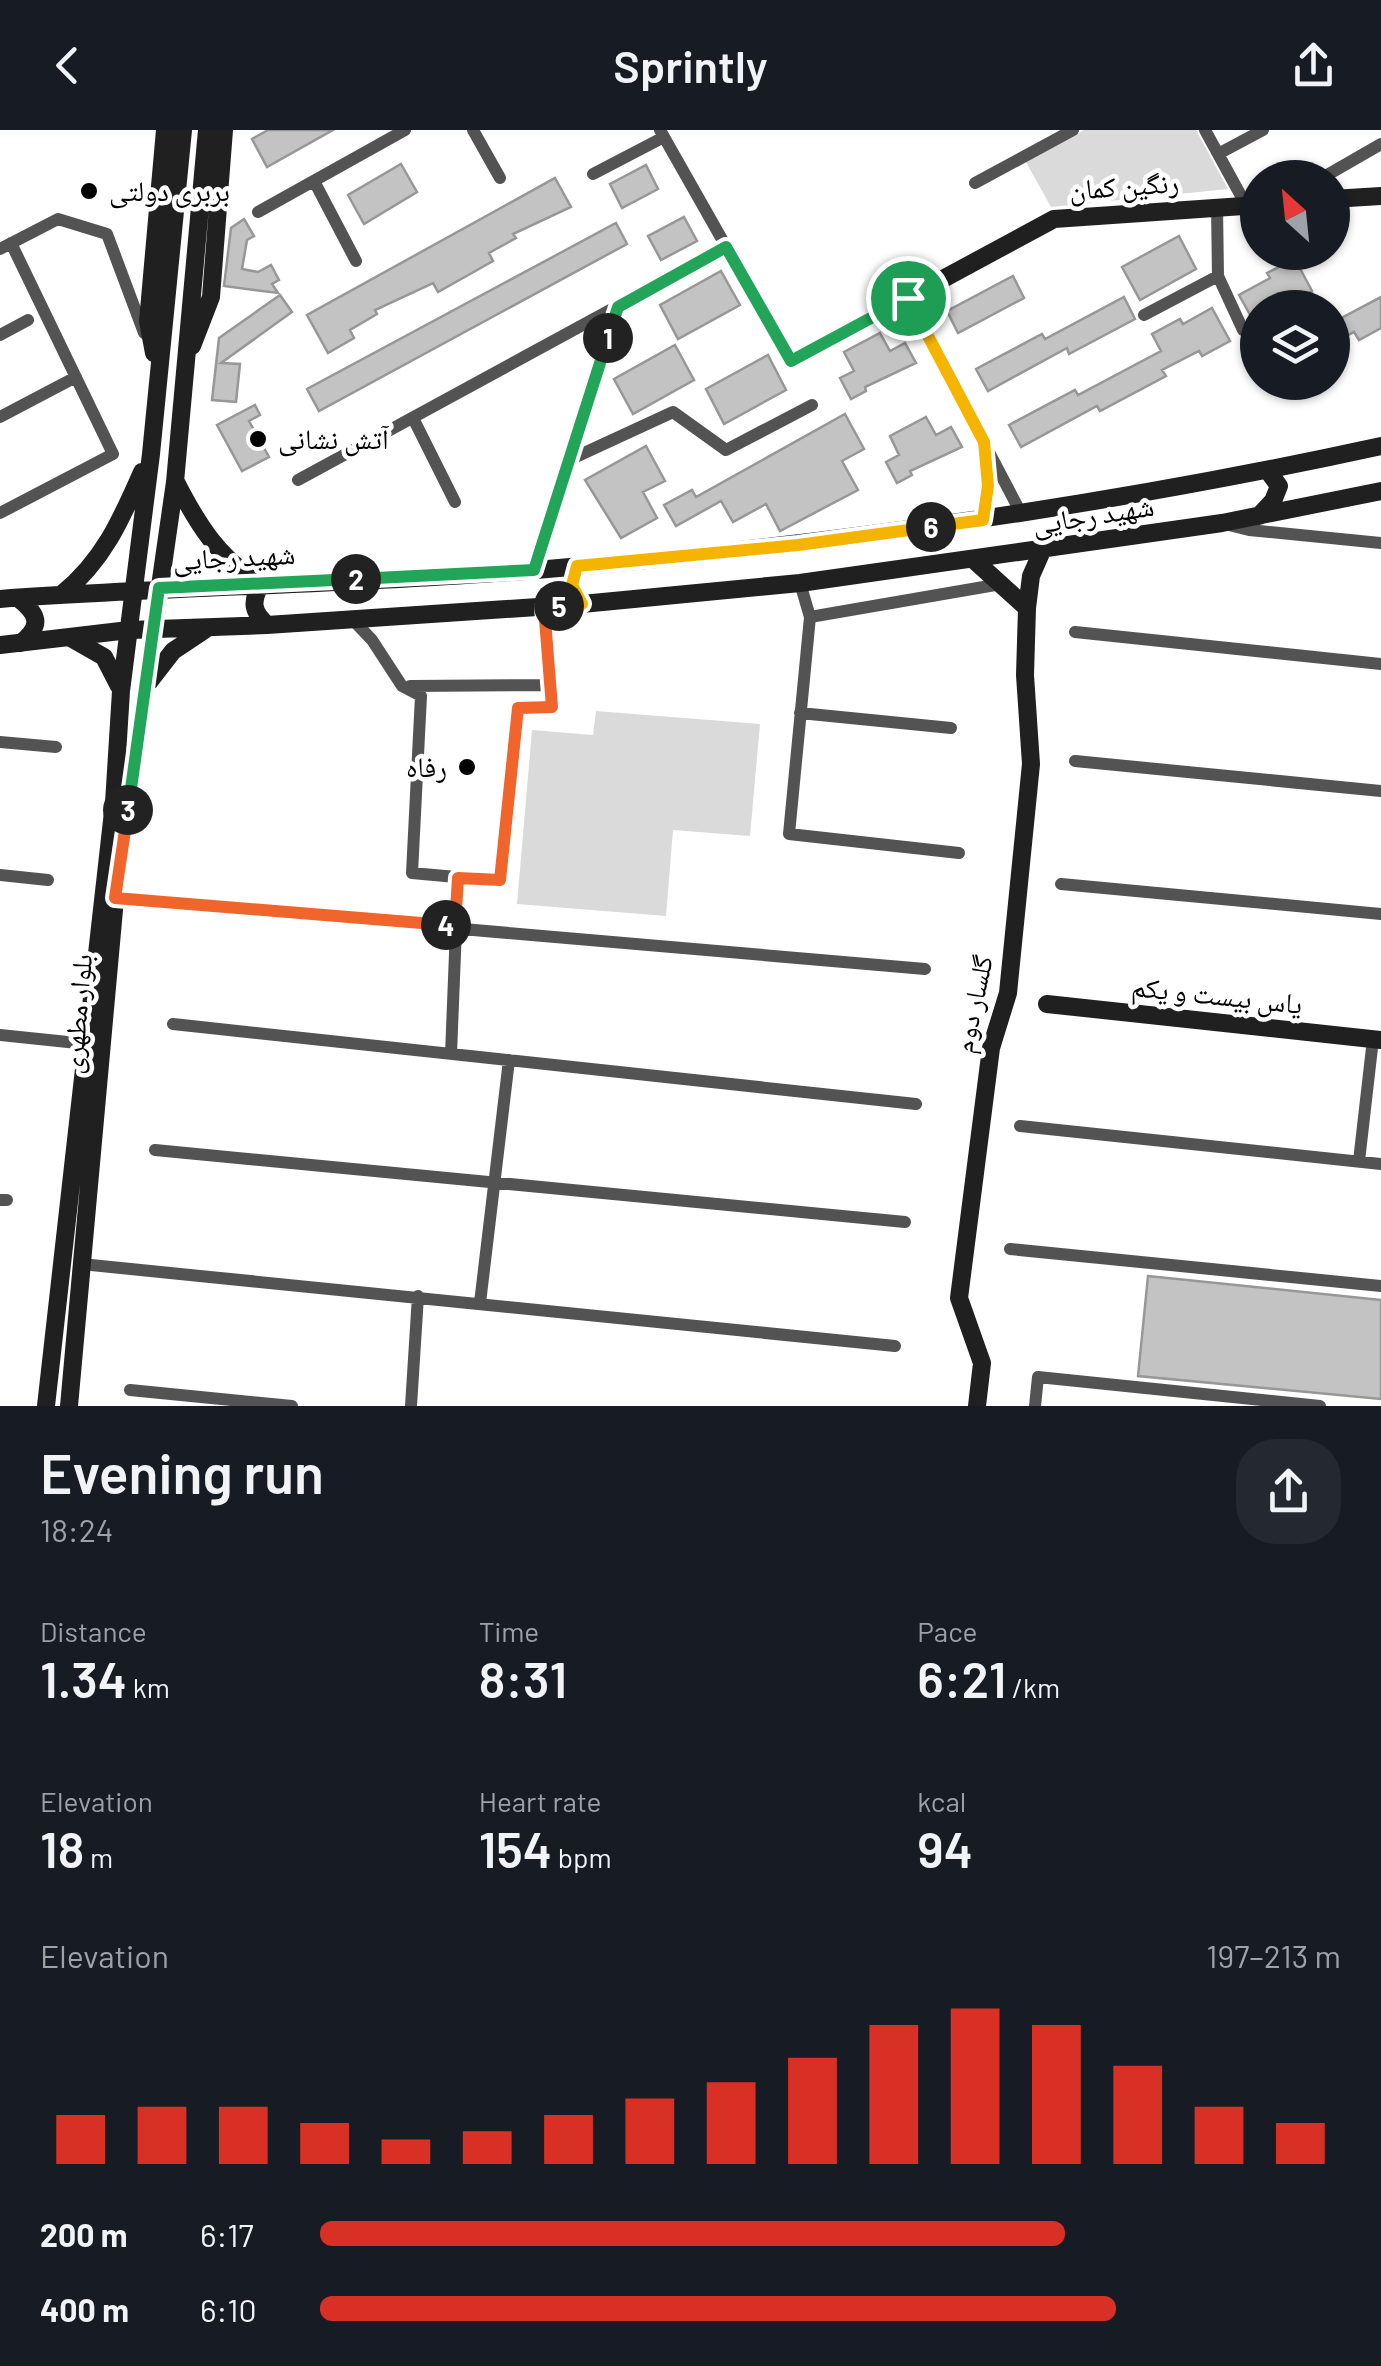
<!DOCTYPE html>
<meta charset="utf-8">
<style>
body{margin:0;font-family:Barlow,"Noto Naskh Arabic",sans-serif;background:#242831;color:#f1f3f6;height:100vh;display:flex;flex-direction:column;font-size:38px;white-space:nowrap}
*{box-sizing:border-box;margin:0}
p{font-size:32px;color:#9ea1a6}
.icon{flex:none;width:55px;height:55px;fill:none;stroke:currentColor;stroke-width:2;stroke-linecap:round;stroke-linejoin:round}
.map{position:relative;height:1276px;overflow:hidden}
.panel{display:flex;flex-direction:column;background:#171b24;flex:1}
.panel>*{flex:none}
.needle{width:65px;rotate:333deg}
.fabs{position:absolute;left:1240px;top:30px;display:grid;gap:20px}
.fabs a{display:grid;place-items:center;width:110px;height:110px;border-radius:50%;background:#171b24;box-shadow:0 2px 8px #0004;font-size:50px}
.pin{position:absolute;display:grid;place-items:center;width:85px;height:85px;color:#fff;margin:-42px;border:5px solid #fff;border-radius:50%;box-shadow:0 2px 10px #0007}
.km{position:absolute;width:50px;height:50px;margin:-25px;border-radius:50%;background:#222;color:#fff;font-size:28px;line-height:50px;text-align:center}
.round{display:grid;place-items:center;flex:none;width:105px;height:105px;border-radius:40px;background:#242831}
.summary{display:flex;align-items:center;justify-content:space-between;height:170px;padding:0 40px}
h1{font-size:55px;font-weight:600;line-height:75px}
.stats{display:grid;grid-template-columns:repeat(3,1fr);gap:15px;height:170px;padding:10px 40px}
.stats div{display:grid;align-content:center}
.stats b{font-size:50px;font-weight:600}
.stats small{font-size:28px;font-weight:400}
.stats p{font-size:28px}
.chart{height:280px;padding:20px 40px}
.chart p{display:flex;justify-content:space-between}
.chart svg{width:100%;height:180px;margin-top:10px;stroke:#d93025;stroke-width:6}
ul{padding:0 40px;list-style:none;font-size:32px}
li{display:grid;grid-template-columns:160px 120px 1fr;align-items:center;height:75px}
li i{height:25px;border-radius:12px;background:#d93025}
header{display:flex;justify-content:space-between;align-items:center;height:130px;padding:0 40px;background:#171b24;font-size:45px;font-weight:600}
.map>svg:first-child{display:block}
.green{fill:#dadada}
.building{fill:#c3c3c3;stroke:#979797;stroke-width:2.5}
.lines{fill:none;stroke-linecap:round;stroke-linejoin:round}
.street{stroke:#535353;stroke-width:12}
.secondary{stroke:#202020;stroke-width:18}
.split-1-casing{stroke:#fff;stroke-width:20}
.split-2-casing{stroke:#fff;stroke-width:20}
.split-3-casing{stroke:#fff;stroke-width:20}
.split-4-casing{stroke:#fff;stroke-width:20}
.split-5-casing{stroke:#fff;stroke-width:20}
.split-6-casing{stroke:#fff;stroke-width:20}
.split-7-casing{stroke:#fff;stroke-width:20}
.split-1{stroke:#22a559;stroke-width:12}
.split-2{stroke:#22a559;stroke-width:12}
.split-3{stroke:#22a559;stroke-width:12}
.split-4{stroke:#f0652b;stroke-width:12}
.split-5{stroke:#f0652b;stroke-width:12}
.split-6{stroke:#f5b400;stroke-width:12}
.split-7{stroke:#f5b400;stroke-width:12}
.poi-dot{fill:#000;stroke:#fff;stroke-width:4}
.labels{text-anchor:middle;stroke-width:9;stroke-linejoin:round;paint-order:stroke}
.street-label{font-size:28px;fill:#000;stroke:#fff}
.poi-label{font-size:28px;fill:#000;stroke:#fff;text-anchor:start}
</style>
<header><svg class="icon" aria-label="back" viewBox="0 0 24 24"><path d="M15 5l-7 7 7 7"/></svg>Sprintly<svg class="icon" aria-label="share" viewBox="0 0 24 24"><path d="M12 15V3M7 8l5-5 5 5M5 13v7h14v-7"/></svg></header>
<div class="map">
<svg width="1381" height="1276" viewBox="0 0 1381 1276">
<rect width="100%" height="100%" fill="#fff"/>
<path class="green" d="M1084,0H1196L1228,59L1051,77L1026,32Z
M596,581L760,594L750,706L673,700L666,786L517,774L532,600L593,605Z"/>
<path class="building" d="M268,0H333L267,37L252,9Z
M401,34L417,62L364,94L348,65Z
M646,35L658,59L622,78L610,54Z
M555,48L571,77L513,104L516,108L489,123L493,131L438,162L433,153L375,180L377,184L350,200L354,208L328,223L307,185Z
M684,87L697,111L661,130L648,106Z
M244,89L254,106L247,110L242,139L258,142L271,135L279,150L272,154L278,163L224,156L231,98Z
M616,93L627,114L319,281L307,259Z
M1179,106L1196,139L1140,170L1122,137Z
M1295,129L1312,161L1282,178H1258V199L1239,165L1270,148L1267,143Z
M721,141L740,175L678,209L660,175Z
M1013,146L1024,168L958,203L947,181Z
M280,165L292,182L221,233L240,234L236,272L212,270L219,208Z
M1124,167L1135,189L1069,224L1067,218L988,261L976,239L1042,204L1045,209Z
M1381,167V198L1359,210L1354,202L1332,214V193Z
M1212,178L1230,211L1202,226L1199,221L1162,240L1166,246L1100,281L1097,276L1021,317L1009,295L1075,260L1078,265L1161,221L1152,204L1180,189L1183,194Z
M880,203L890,221L905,213L916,233L865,257L866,261L851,269L840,248L854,241L844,222Z
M675,215L694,250L633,284L614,249Z
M768,225L786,260L724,294L706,259Z
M255,275L260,285L249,291L269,327L242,341L217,295Z
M845,284L864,319L842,331L858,360L780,401L766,374L733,392L721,371L676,396L664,375L692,360L696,367Z
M926,287L936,305L951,297L962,317L910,341L912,345L897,353L886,332L899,325L890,306Z
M646,316L665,351L643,362L657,388L621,408L585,350Z
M1148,1146L1381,1170V1269L1138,1246Z"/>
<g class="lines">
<path class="street" d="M473,0L500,48
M660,0L791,231
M1205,0L1246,75
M1218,24L1263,0
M593,44L664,7
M1322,48L1381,14
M314,51L356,131
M975,53L1073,0
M258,82L405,0
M0,119L58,89L107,104L144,203
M1218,146L1243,200
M908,168L1022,385
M1144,185L1218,146L1217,77
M0,205L28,190
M0,287L76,247
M413,288L455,372
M569,330L673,282L726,320L812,275
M298,350L726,117
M0,383L113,324L11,113
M983,390L988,356L985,319
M1229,395L1249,400L1381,413
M534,440L618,177
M800,453L810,487L789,704L959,723
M810,487L1001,454
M353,490L372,510L402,556L421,566L412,743L500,751L518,578L552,577L544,477
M1075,502L1381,534
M410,556L550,555
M800,583L951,598
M0,612L56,617
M1075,631L1381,661
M0,745L48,750
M1061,754L1381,784
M115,769L925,839
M173,894L916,974
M0,905L87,914
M451,924L458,748
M1020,996L1381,1034
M155,1020L905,1092
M1359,1031L1373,909
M0,1070H7
M1010,1119L1381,1156
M81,1134L895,1216
M480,1173L509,930
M130,1260L292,1276
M411,1276L418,1166
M1035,1276L1038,1247L1320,1276"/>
<path class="secondary" d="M1332,69L1381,66
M192,216L211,167L224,0
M154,223L148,191L165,0
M791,231L1054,89L1258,75
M176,352C198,395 219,429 261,454C251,472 252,481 267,495
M1259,386L1273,371L1279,356L1268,341
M974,430L1027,478L1031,446L1042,421
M577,436L572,455L582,474
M62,464C103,431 121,390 142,342
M18,468C38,484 43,495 21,513
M0,469C178,456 358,455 536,440C821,416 1102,377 1381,316
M69,507L104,527L119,556
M0,515L129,500L267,495L582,474L800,453L1222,393L1381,361
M149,552L173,521L206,499
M1047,874L1381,910
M46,1276L114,673L121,561L151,324L183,0
M69,1276L115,769L175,352L207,0
M977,1276L982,1233L959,1168L991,918L1008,863L1031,634L1025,545L1027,478"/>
</g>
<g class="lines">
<defs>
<path id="split-1" d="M608,208L618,177L726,117L791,231L908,168"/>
<path id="split-2" d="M356,449L534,440L608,208"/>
<path id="split-3" d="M128,680L159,458L356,449"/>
<path id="split-4" d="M128,680L115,768L446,795"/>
<path id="split-5" d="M446,795L455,796L458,748L500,750L518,578L552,577L544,477L559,476"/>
<path id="split-6" d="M559,476L582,474L572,455L577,436L798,415L931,397"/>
<path id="split-7" d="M908,168L984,312L988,356L983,390L931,397"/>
</defs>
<use href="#split-1" class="split-1-casing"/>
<use href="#split-2" class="split-2-casing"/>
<use href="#split-3" class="split-3-casing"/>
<use href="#split-4" class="split-4-casing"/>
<use href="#split-5" class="split-5-casing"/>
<use href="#split-6" class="split-6-casing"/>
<use href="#split-7" class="split-7-casing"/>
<use href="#split-1" class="split-1"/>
<use href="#split-2" class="split-2"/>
<use href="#split-3" class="split-3"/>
<use href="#split-4" class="split-4"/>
<use href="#split-5" class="split-5"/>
<use href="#split-6" class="split-6"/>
<use href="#split-7" class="split-7"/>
</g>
<g class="poi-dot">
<circle cx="89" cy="61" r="10"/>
<circle cx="258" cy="309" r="10"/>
<circle cx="467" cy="637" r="10"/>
</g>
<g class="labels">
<g class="street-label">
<text transform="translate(1124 56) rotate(-4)" y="10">رنگین کمان</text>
<text transform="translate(1093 385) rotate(-9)" y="10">شهید رجایی</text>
<text transform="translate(234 427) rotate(-3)" y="10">شهید رجایی</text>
<text transform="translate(1217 865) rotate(6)" y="10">یاس بیست و یکم</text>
<text transform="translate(973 874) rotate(-78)" y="10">گلسار دوم</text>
<text transform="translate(77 884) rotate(-85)" y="10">بلوار مطهری</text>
</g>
<g class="poi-label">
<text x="109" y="71">بربری دولتی</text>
<text x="278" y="319">آتش نشانی</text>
<text x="447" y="647" text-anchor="end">رفاه</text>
</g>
</g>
</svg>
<div class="fabs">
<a><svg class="needle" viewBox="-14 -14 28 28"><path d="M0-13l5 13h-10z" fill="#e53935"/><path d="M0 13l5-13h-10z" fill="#9ea1a6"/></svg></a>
<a><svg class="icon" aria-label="layers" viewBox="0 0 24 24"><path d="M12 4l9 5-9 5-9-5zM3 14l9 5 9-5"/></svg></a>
</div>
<div class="pin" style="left:908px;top:168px;background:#1e9e55"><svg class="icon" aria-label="arrive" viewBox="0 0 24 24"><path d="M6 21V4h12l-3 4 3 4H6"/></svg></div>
<b class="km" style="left:608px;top:208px">1</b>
<b class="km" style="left:356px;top:449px">2</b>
<b class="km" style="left:128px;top:680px">3</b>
<b class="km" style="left:446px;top:795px">4</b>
<b class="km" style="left:559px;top:476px">5</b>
<b class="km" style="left:931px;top:397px">6</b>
</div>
<section class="panel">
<div class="summary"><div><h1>Evening run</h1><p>18:24</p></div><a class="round"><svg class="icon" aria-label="share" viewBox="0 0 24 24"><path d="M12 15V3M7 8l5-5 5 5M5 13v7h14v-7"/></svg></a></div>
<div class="stats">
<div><p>Distance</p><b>1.34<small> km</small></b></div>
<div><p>Time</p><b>8:31</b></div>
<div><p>Pace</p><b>6:21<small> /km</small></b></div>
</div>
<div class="stats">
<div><p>Elevation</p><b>18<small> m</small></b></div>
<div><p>Heart rate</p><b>154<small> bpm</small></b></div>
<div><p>kcal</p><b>94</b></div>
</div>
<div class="chart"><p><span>Elevation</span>197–213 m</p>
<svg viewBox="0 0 160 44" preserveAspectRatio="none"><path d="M5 44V32M15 44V30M25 44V30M35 44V34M45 44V38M55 44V36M65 44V32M75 44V28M85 44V24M95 44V18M105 44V10M115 44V6M125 44V10M135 44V20M145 44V30M155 44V34"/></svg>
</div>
<ul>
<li><b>200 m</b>6:17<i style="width:73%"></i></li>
<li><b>400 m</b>6:10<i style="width:78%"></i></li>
</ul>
</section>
